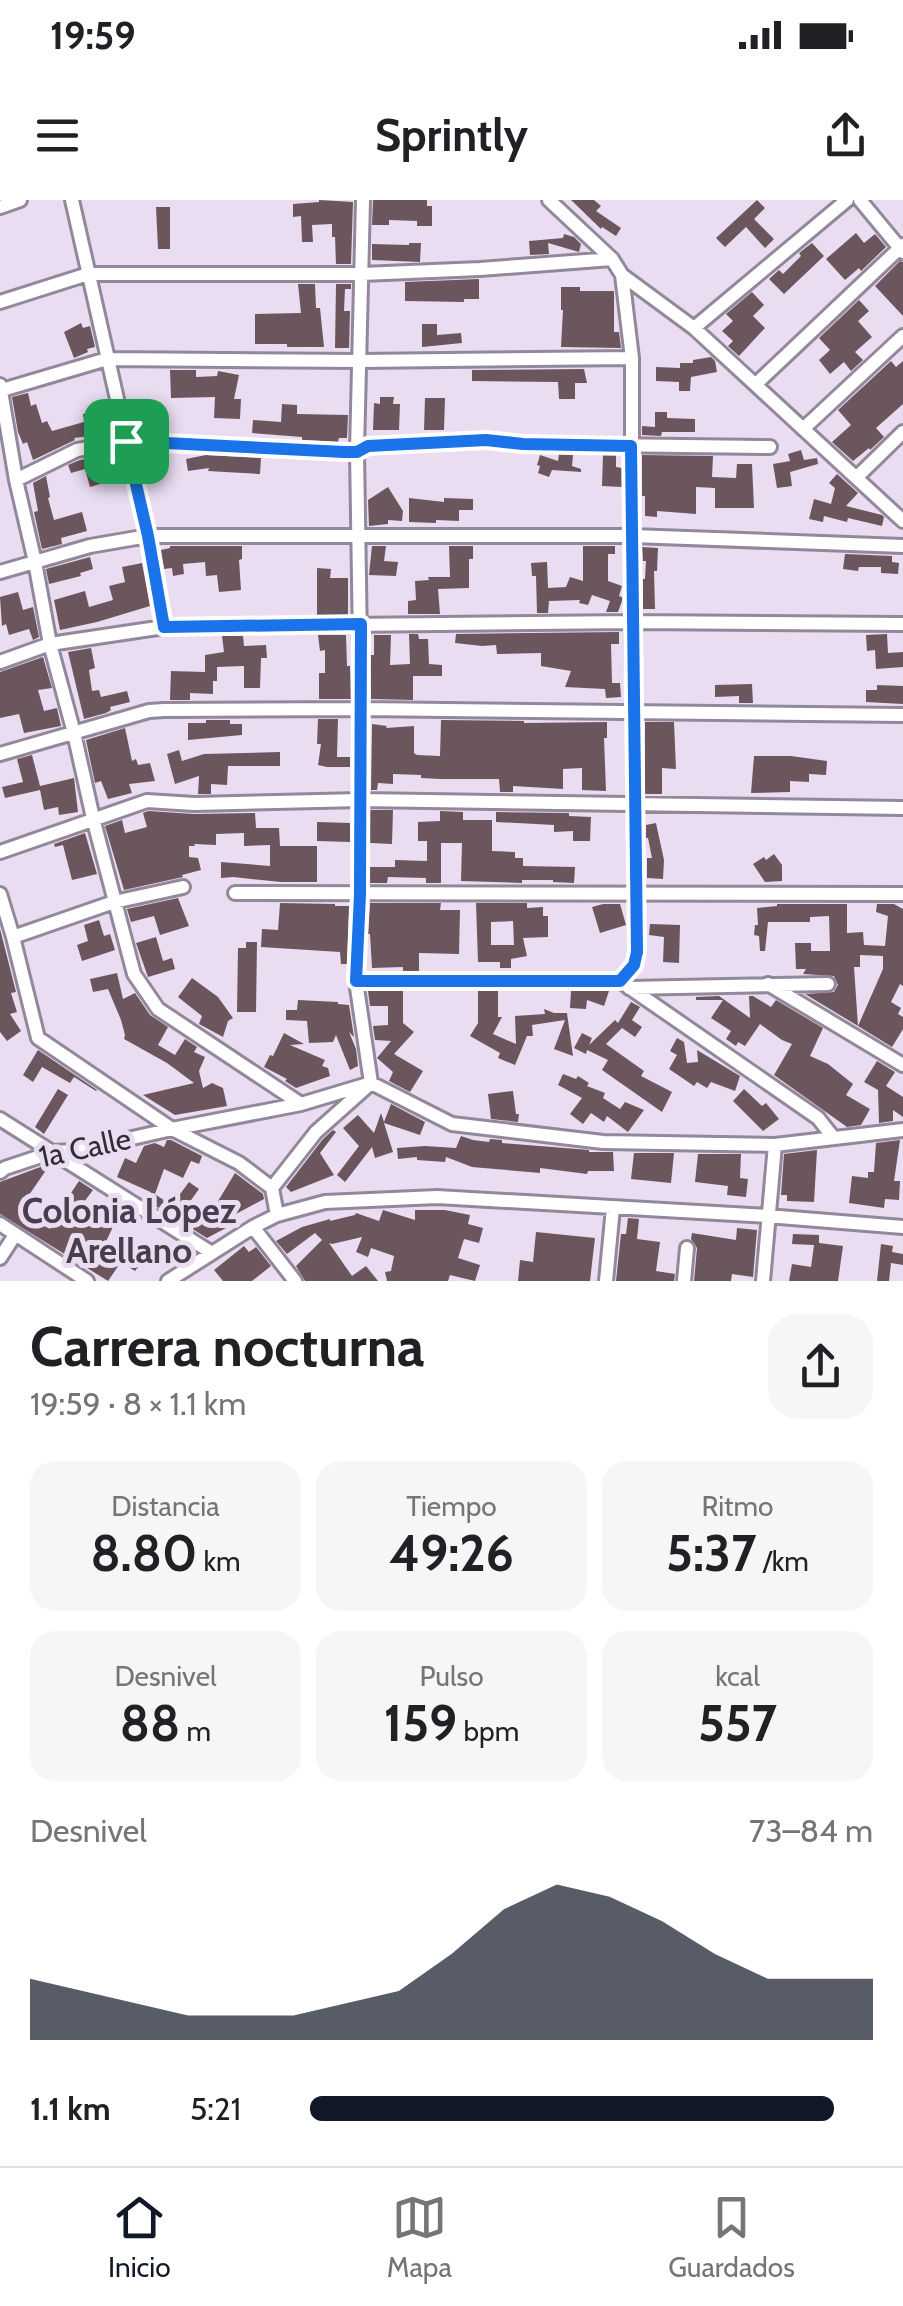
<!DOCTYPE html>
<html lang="es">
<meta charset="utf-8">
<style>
body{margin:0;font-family:Cabin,sans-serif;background:#f6f6f6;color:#202124;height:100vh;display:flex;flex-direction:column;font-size:38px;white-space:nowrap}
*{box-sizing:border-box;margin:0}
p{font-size:32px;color:#757577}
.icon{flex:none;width:55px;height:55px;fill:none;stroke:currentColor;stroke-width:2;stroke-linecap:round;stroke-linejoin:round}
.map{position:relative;height:1081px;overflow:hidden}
.drawer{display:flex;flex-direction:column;background:#fff;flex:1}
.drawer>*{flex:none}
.pin{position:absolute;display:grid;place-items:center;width:85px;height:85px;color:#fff;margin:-42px;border-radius:20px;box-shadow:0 5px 15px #0006}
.round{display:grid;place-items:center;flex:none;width:105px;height:105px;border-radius:30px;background:#f6f6f6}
.overview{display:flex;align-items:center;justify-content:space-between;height:170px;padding:0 30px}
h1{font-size:55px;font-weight:700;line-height:75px}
.stats{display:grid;grid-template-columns:repeat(3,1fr);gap:15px;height:170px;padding:10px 30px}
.stats div{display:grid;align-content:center;border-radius:25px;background:#f6f6f6;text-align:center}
.stats b{font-size:50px;font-weight:700}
.stats small{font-size:28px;font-weight:400}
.stats p{font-size:28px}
.chart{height:280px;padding:20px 30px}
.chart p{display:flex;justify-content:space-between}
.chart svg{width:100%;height:180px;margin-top:10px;fill:#111827;opacity:.7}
ul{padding:0 30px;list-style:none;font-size:32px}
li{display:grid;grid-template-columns:160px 120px 1fr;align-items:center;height:75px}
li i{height:25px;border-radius:12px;background:#111827}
.status{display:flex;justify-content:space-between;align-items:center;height:70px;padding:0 50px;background:#fff;direction:ltr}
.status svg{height:28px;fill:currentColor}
header{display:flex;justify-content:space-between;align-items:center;height:130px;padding:0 30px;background:#fff;font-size:45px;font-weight:700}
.tabs{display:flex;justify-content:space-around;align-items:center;height:140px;border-top:2px solid #e0e0e0;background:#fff;font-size:28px;color:#757577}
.tabs a{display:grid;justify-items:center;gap:5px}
.tabs .active{color:#111827}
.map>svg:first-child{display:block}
.building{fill:#6c565d;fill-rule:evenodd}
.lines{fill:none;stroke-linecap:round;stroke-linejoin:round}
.street-casing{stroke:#93879a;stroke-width:18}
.street{stroke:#fff;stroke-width:12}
.route-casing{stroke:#fff;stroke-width:20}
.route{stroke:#1a73e8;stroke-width:12}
.labels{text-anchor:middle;stroke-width:10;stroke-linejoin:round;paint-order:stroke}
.street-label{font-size:30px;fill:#302c33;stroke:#eaddf2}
.quarter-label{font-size:35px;font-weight:bold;fill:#483e4e;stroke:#eaddf2}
</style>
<div class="status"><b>19:59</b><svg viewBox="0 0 49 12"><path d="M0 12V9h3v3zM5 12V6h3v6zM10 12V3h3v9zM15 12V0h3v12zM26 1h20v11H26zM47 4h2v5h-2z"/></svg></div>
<header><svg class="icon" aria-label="menu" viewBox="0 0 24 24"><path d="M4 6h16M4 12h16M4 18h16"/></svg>Sprintly<svg class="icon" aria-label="share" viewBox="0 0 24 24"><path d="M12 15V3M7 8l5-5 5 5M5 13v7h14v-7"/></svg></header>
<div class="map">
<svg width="903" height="1081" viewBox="0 0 903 1081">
<rect width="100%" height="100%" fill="#eaddf2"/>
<path class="building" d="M319,0L353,2L351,64H336L335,37H332V24L312,25L313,42H302L301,16L293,17V4L319,2Z
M373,0H427V6H432V26H417V21L389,20V25H372Z
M571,0H594L601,6L596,11L621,28L616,36L602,27L601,29Z
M757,0L765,8L754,19L774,39L765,48L746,27L725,47L716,38Z
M156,7H170V49H158Z
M856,33L864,43L875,34L886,47L861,71L859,68L845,80L826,59Z
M564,34L574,37L581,44L579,52L548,43L549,54L530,55L529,41L563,38Z
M409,43H421L420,62L372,60V44L409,45Z
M812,43L824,56L784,94L769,79L779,70L783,74L801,56L799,53Z
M900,61L903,62V116L875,86Z
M479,79V99H464V102L405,101V82Z
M315,84L316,108H320L324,147H287V144H255V114L301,113L298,84Z
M336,84H351V89H345L344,111H350L349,148H335Z
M561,87H580V91H614V132H619L621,148L561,147L563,110H561Z
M752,92L764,105L753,116L765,128L739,156L728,146L733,141L722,131L733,121L726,114Z
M859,100L869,111L858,121L872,137L855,152L863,160L851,171L844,162L830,174L819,160L830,150L819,138Z
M81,123L83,128L90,126L95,147L87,149L88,152L74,158L64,132Z
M422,124H437V135L461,133L462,143L422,147Z
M711,157L715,161L717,172L691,177L690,191H679V182L656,181V167L680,168V163H693V160Z
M891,161L896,167L903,161V204L876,228L884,237L870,250L869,248L853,261L832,242L851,225L838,210Z
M584,169L587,183H575V199H559L558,182L472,181V170Z
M170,170H196V177L217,176L218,171L239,175L234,199H241L240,219L214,218L215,197L171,198Z
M28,193L31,206L36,204L42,223L47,221L52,231L84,222L83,214L103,211L105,221H111L113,233L74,238L75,240L33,260L27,242L23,244L18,232L12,197Z
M380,197H394L393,204H400L399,230H373L374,203L380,204Z
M425,198H445L444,230H424Z
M282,204L297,205V214L348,215L347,238H339L338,242L302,240V237L252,233L253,220L281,222Z
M655,212H667V218L695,219V232H662L661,236L642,235V226L655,227Z
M801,250L804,260L817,258L818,264L790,272L792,286L777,288L773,264L790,261L788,254Z
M559,254L573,255L572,266L581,269V272L552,270L549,277L538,273L540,266L537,265L540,255L558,261Z
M105,255L113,280L90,287L85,269L71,273L68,265L80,260Z
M206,255L261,258L260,274L208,271L209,268L188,271L186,259Z
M603,255H616V267L622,268V287L602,286Z
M642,255L713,256L712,277L736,278L737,264H752L754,308H715V288L696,287V314L657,311V317L645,316V296H642Z
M837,274L858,293L846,306L882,315L884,317L882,326L848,318L847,322L824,316L823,322L809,319L814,299L831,304L835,288L829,283Z
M46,276L50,297L48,298L54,320L82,312L87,331L61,338L62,344L42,349L34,312L38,311L33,283Z
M388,287L403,311L402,321L388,320V324L369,326L368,300Z
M409,298L444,302V298L473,299V310H459V321L436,320V323L409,322Z
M170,346H242V359L239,360L241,390L219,392L217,375L206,376L205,362L183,364L184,374L173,376L172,368L164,369L161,350L170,348Z
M372,346H386L384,361L398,362L396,376L369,375Z
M449,346H473V359H469V388L438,389L440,414H408V401L416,400L415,381L429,380L428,377H450Z
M583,346H615V354H608V381L622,386L619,396L622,397V401L618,412H606L610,401L592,395L588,405L579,403L580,400L549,401L548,413H537L536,376H532L531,363L547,362L548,388L566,387L570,377L583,381Z
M642,347L658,348L657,371H654L655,409H643V379H645L646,361H643Z
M845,354L892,356V362L899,363L898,374L881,373V367H859L858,371L843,369Z
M90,357L93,369L80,373L81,376L49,384L46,369Z
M142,363L150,406L97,422L60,430L54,400L85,391L89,407L113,400L109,386L125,382L122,367Z
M317,368L331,369L330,378H348V415H317Z
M18,392L23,410L33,407L39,437L33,440L29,429L9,435L6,424L2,426L0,397Z
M619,432V444H611L612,483H620L621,497L606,498L605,489L565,487L571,471L541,466V453L497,454L496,445L482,446L455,443L456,434Z
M409,434H418L419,439H428L429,464L442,465V476H413V500L371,499L370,455H374V435H391L390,465L410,464Z
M887,434L888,453L903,452V467L876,469L875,450L867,451L866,435Z
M318,435H346L347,466H350L351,499H319V473H325V450L320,451Z
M222,436H243L244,446L266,445L267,458H261L260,488H244V466L217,467V481H213V494L190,493V500H170L171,471L205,472V455L224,452Z
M91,448L95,468L89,470L92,491L99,490L101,497L127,491L130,502L110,507L111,510L106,513L84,519L68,452Z
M43,457L52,488L38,490L44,511L57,508L61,526L24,533L19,514L0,518V472Z
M752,484L753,503H739V496L715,497V485Z
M877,485L903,486V504L866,502V490H877Z
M318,519H338L337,557H350V567H327L318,565L321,544H317Z
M206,520H230V524H242V535L188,540V523H206Z
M441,520L524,521V523L607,522V538H604L606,591L582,590V568L563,569V589L513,586V592H500L499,579H440L421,578V575L393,574V584L378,583L377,590H371L372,524L387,526L386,528L414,526V553L417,555L440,556Z
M645,522H674L676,569L662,568V594H645Z
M125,528L132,561L136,559L138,565L150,563L155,581L129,584L132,593L108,599L101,581L95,583L86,540Z
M179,550L182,561L204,554L280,552V566H228L227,585L211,584V594H198L199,576L175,584L167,554Z
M32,555L40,586L74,578L78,612L59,615L58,607L44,610L40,590L5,598L2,587L23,582L17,559Z
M754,556H791L827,561L826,575L809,574V582L790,581V592L751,593Z
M370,610H393L392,644L370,643Z
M148,611L194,614L255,613L256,628H279L280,646H317V682H281L233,677L221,678V662L270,666V645L244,646V633L216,634V645L194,644L195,646H189V657L198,658L201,670L182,675L183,677L124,690L105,626L122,620L125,633L147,627L143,613Z
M440,611L463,612V620H492V651L515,652V658H523V666L575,667L574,683L553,682V680H522V683L461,681L462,643H441V683H426V678L388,677L387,683H370V667H395V660L427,661V641H418V622L440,621Z
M496,612L569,613V616L591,617L590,641H573V631L554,632V625L496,622Z
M317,622L350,623V642L317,641Z
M656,623L664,660L663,679L647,678V658H652L648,638H646V625Z
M85,633L97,674L72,680L63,645L55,647L54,644Z
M774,654L782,665V681L765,682L753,664L764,657L766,660Z
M178,698L189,726L160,735L154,716L131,722L127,709Z
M280,703L335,704V706H349L347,764H341L340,752L261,747L262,729L278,730Z
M370,703H441L440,710H460L459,754L419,753V771H403V767L372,768L370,734H368Z
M476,703H527V708L543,707V716H548V737L523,738L527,756L511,759V768H500V762H478ZM513,721L514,745H491V722Z
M603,704H620L626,725L600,733L592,707Z
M777,704H847V733L863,732L864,745L885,746L888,716L876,712L877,704H894L903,709V786L900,784L891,802L901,808L898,814L903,817V829L892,847L858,826L883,769V756L860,755V767H854L858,826L805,794L834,792L838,785L834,776L803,774L806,769H796L795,743H811V751H830L829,716L810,717V722H768L765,751H760L759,736L754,735L755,725H758L757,708L777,706Z
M99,720L104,736L110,734L115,750L82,761L77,745L88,741L84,725Z
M650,724L680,725L679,763L663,762L664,737L649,735Z
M0,729L16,792L11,793L17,812L10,814L21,831L7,841L0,832Z
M156,737L163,761L172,758L175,769L148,777L136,743Z
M246,742H257L256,812H237L238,748H246Z
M117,773L123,799L135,793L150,815L168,827L158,845L175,855L185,839L197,847L194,852L205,857L199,871L203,888L212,883L223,888L227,906L175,915L143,895L194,883L167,863L124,839L125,835L121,820L108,789L93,792L90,779Z
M192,778L218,797L233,818L228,821L223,837L199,824L202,816L178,797Z
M368,791H403V823L414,832L394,854L423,871L410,892L389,881L393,872L377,858L391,841L375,840L373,826L388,825V806H370Z
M478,791H498V817H502L493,834L516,844L515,816L545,814L544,809L554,813H567L573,856L554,849L565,820L532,825L533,836H527L515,865L498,858L500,853L470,836L478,823Z
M571,791H609L604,806L587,800L586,809L570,808Z
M719,796L750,818L749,796H753L771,807L776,800L823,828L810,856L828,864L853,884L846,895L870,909L861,925L847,927L774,875L792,844L782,840L760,824L745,846L738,842L736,846L726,839L731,831L711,818L723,800H696V797Z
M298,800L338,802V804L349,805L354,837L349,832L356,849L358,866L350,870L336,835L333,842L309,843L307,821L286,820V810H297Z
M631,802L640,807L632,820L642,827L635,837L622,828L606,844L644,871L641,876L672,892L662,912L602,870L608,860L587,850L586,854L574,848L582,833L592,838L589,845L615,820L618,823Z
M284,833L304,844L290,845L325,860L322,866L328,868L330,876L296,888L285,881L287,879L264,867L270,855L273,856Z
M677,838L684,842L687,863L698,862L697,850L740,876L735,891L711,882L707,888L697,882L694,886L669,869L677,855L670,851Z
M38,850L97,890L96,891L74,877L70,883L42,867L33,882L23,875Z
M877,861L895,872L886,886L903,897V917L893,910V921L879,923L878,890L864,882Z
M563,874L576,879L578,876L589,883L587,886L605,893L603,898L620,909L625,902L644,910L628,932L607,916L604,922L591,913L583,924L570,914L582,898L558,885Z
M58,889L68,895L44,934L35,927Z
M744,889L762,906L766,903L779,919L763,931L733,901Z
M513,891L516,914H519L518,922L491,919L488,894Z
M391,904L425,922L420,935L384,923L393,952L375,958L372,947L345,982L337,975L359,946L343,928L358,915L374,933L381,913L384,922Z
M333,930L336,932L320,953L334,975L291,992L286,987L323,939Z
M461,936L473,940L489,942L490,939L502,940V943L577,949L589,950V952H613L614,971H588L587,974L540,968V973L472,967L446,957L445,962L417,960V957L398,959L397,948L425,946L456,948Z
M167,940H171L202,956L199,964L191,961L183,978L164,969L155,994L117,977L125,958L136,963L144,946L155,943L164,947Z
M900,940L894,981H900L899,1000L885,999L884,1008L849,1003L852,976L868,978V972H874L876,943Z
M817,950L814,1002L787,1001V995H781L784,954Z
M634,953H674L671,983L631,979Z
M698,954H741L740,978L748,979L746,997L727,995L728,986L695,982Z
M51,963L18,1011L50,1029L63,1009L61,1008L79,981L93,990L81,1006L100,1018L111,1001L122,1008L101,1052L111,1058L119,1045L143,1061L135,1071L121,1062L108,1081L0,1014V982Z
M235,973L263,994L264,999L219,1023L226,1028L207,1038L146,1000L151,992L172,1005L189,982L199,989L189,1003L209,1016Z
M383,1010L415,1020V1010H445L470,1015L468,1024L483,1028L479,1043L464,1039L458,1058L480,1065L475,1081L450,1075L448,1081H387L385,1072L391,1071L394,1056L371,1048L368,1057L356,1052L362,1037L332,1044L329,1043L352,1076L366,1066L378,1081H305L296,1066L322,1040L315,1033L287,1054L276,1041L302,1027L330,1019V1021L355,1015L356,1013L379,1021Z
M628,1018L639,1019L637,1039L660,1042L656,1071L675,1074L674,1081H616L621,1034H626Z
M737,1028L757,1030L753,1077L732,1074L731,1081H694L697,1048L691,1039L692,1033L736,1040Z
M536,1032L595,1038L590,1081H518L520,1060L533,1062Z
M793,1034L819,1035V1043L843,1046L838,1081H789L792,1064L811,1067L814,1045L792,1044Z
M881,1044L893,1046L892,1052L903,1054V1065L891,1063L889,1081H877Z
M244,1046L249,1052L256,1047L271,1066L252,1081H223L214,1070Z"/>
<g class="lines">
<defs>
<path id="street" d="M72,0L148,336L164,427
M549,0L612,59L622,75L694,128L903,321
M860,0L903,52
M0,7L20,0
M622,75L632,158V422L637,693V752L634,765L620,781L818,918L833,937
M0,102L88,74H362L480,69L612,59
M694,128L847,0
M756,184L903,45
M0,185L16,280L35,362L50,444L74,533L93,618L134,774L158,809L301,904
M2,190L107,159L360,161L632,158
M803,229L903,136
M857,277L903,232
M16,280L77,250L127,241L344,252L357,251L368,246L486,240L523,244L770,247
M0,372L90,346L148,336H632L903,346
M0,462L50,444L164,427L632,422L903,424
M0,554L149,511L164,510L361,509L903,515
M0,652L147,601L194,604L361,600L903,608
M235,693L903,694
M0,694L13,737L38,838L172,929L239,963L272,988L277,1015
M13,737L114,702L183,687
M356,781H620
M768,784L903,865
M629,788L828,784
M0,919L212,1053
M0,972L5,968L53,952L75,951L172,929L301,904L371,883L452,924L603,942L775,945L903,930
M272,988L316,932L371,883L356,781L360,693L361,509L357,251L363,0
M0,1024L87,1081
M253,1027L295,1081
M0,1058L15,1035
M168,1081L253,1027L277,1015L325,1002L437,997L767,1016L903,1027
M606,1081L613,1008
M684,1081L687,1048
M763,1081L775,945"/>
</defs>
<use href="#street" class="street-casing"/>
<use href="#street" class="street"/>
</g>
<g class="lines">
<defs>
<path id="route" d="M486,240L523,244L631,246L637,752L634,765L620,781H356L360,694L361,424L164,427L148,336L126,241L344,252H357L368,246Z"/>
</defs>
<use href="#route" class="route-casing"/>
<use href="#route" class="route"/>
</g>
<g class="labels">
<g class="street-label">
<text transform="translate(85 948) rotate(-12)" y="10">1a Calle</text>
</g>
<g class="quarter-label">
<text x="129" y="1023">Colonia López<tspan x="129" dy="40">Arellano</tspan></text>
</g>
</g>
</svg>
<div class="pin" style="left:126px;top:241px;background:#1e9e55"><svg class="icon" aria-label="arrive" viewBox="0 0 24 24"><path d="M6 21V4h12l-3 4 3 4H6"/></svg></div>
</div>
<section class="drawer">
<div class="overview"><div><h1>Carrera nocturna</h1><p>19:59 · 8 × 1.1 km</p></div><a class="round"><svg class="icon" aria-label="share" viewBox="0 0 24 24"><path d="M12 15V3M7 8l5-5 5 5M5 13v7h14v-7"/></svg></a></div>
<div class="stats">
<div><p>Distancia</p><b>8.80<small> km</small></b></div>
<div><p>Tiempo</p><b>49:26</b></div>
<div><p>Ritmo</p><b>5:37<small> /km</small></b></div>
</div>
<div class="stats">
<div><p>Desnivel</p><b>88<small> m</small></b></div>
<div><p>Pulso</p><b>159<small> bpm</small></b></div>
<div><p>kcal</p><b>557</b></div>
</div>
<div class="chart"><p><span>Desnivel</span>73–84 m</p>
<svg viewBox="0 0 160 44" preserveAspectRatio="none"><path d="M0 44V29L10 32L20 35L30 38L40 38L50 38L60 35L70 32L80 23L90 12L100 6L110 9L120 15L130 23L140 29L150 29L160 29V44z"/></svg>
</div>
<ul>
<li><b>1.1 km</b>5:21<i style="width:93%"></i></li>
</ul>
</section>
<nav class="tabs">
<a class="active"><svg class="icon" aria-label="home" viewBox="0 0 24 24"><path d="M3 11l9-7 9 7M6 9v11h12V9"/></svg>Inicio</a>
<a><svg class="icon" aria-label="map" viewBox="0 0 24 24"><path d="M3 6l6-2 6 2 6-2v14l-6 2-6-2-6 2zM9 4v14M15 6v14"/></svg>Mapa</a>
<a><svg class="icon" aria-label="saved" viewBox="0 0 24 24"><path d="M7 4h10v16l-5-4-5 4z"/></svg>Guardados</a>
</nav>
